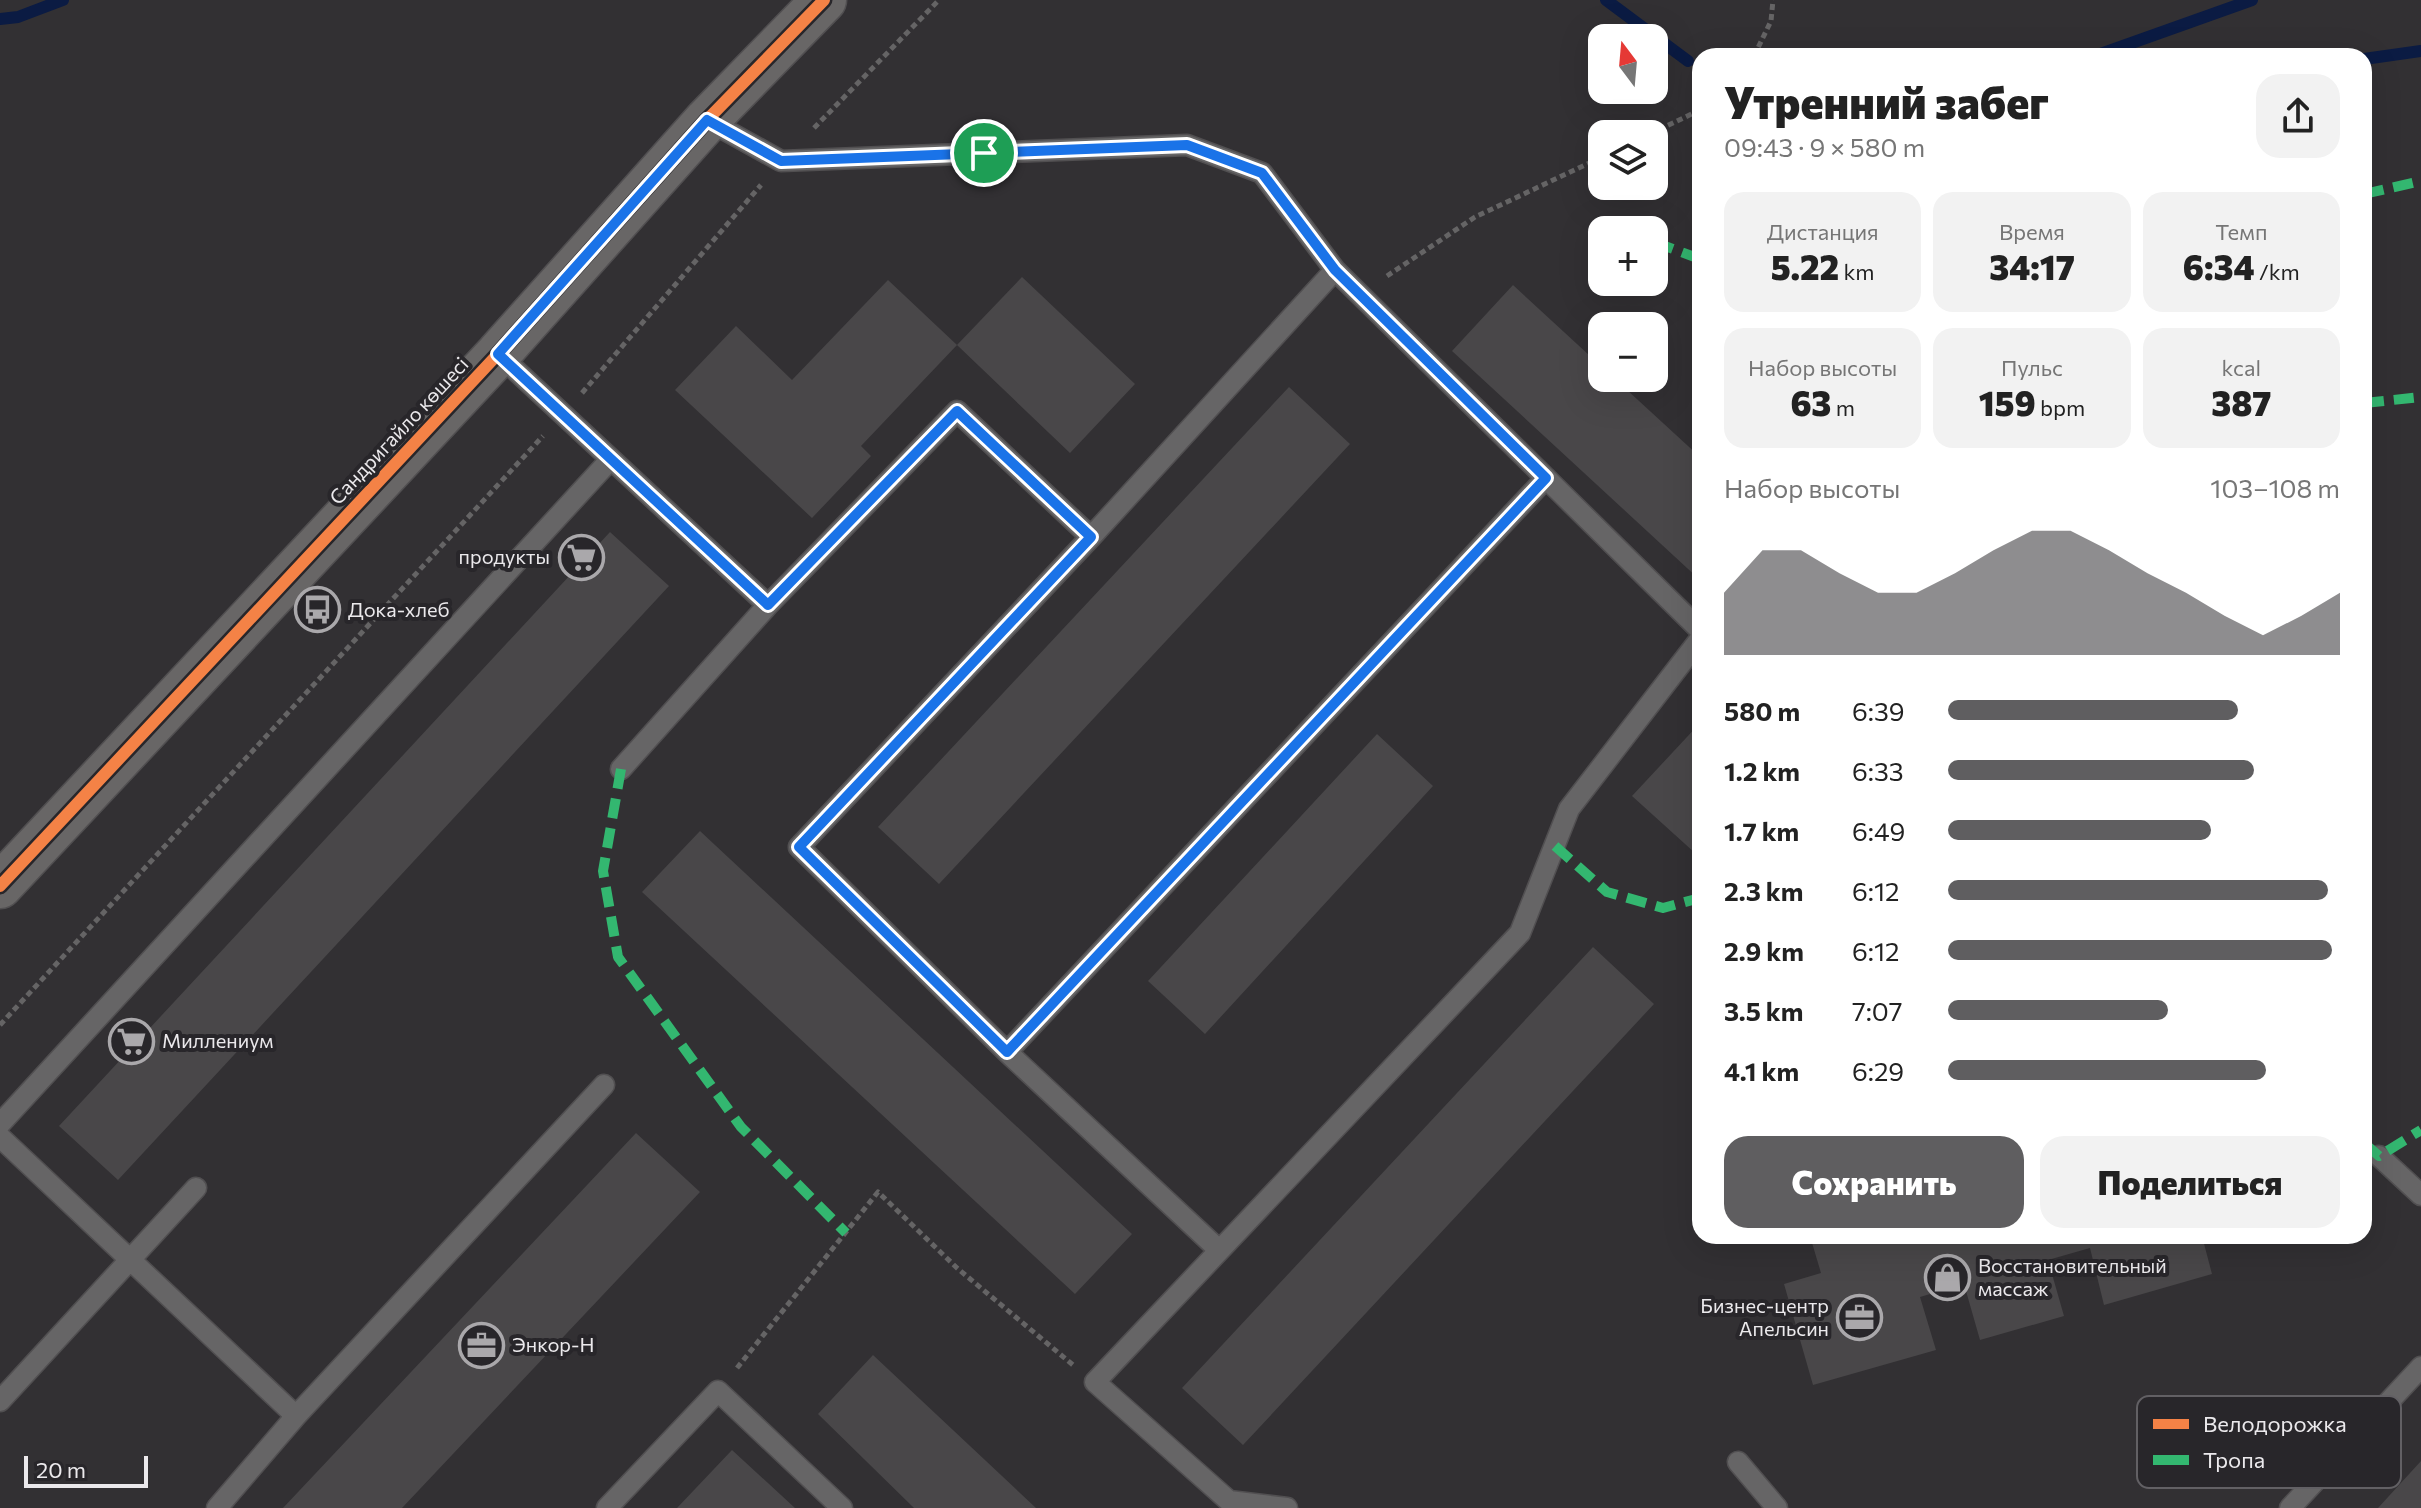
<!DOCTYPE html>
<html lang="ru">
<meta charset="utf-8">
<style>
body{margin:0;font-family:Commissioner,sans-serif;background:#f2f2f2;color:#222;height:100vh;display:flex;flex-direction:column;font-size:30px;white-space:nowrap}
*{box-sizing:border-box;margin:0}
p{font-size:26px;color:#767676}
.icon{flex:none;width:44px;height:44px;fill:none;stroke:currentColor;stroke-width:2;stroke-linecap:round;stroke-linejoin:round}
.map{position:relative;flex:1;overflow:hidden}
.panel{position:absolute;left:1692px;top:48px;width:680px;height:1196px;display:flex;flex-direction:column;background:#fff;border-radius:24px;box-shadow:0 8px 32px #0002}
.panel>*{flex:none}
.needle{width:52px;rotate:344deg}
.tools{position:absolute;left:1588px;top:24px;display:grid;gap:16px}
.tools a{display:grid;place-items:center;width:80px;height:80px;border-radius:16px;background:#fff;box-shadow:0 8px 32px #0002;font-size:40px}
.scale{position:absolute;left:24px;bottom:20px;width:124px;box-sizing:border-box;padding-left:8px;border:4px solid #ebe9ec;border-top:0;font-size:22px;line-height:28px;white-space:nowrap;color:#ebe9ec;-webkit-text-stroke:6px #28262a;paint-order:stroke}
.pin{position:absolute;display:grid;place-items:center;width:68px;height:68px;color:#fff;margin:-34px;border:4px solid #fff;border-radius:50%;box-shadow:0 2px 8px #0007}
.round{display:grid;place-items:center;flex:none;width:84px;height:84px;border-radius:24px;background:#f2f2f2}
.head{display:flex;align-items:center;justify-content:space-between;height:136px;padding:0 32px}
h1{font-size:44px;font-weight:800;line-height:60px}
.stats{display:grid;grid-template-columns:repeat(3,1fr);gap:12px;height:136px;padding:8px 32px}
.stats div{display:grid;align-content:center;border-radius:20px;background:#f2f2f2;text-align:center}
.stats b{font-size:34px;font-weight:800}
.stats small{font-size:22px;font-weight:400}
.stats p{font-size:22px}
.chart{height:224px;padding:16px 32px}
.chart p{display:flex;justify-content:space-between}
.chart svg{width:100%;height:144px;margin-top:8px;fill:#5f5e60;opacity:.7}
.cta{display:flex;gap:16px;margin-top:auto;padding:16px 32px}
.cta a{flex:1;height:92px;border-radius:24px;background:#5f5e60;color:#fff;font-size:32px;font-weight:800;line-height:92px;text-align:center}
.cta a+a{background:#f2f2f2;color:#222}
ul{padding:0 32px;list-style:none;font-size:26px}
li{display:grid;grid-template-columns:128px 96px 1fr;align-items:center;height:60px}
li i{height:20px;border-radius:10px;background:#5f5e60}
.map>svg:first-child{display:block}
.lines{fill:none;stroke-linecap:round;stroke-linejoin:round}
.stream{stroke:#0b1b43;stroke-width:12}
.building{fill:#494749}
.lane-casing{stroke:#514f51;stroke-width:23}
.secondary-casing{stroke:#514f51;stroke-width:47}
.path{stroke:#656465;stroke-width:5;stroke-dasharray:6 4;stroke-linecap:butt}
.lane{stroke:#666566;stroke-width:20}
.secondary{stroke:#686666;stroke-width:44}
.quiet{stroke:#33b770;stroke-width:10;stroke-dasharray:20 10;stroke-linecap:butt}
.cycleway-casing{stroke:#28262a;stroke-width:17}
.cycleway{stroke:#f48246;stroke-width:12}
.route-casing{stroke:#fff;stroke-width:16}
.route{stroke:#1a73e8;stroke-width:10}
.labels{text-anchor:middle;stroke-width:8;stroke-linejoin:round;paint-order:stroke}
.street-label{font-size:20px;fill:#ebe9ec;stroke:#28262a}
.poi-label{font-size:20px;fill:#ebe9ec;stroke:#28262a;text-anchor:start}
.key{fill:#28262a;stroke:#626064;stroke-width:2}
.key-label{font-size:22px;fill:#ebe9ec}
</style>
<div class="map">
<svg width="2421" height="1508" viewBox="0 0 2421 1508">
<rect width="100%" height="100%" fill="#323033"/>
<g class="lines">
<path class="stream" d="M1606,0L1688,61
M0,19L18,17L63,0
M2095,56L2252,0
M2364,59L2421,51"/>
</g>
<path class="building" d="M1022,277L1135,384L1070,453L957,345Z
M888,280L957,345L861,446L871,456L812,518L675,390L736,326L792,380Z
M1513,285L1602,367V378H1614L1700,457V580L1452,351Z
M1289,387L1350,444L939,884L878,827Z
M610,532L669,586L118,1180L59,1126Z
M1700,723V847L1695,853L1632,796Z
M1377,734L1433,786L1205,1034L1148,981Z
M700,831L1132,1234L1075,1294L642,892Z
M1593,947L1654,1004L1243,1445L1182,1388Z
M636,1133L700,1192L402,1508H283Z
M1810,1236H2202L2212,1274L2104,1305L2090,1248L2048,1260L2064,1316L1980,1340L1964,1284L1920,1297L1936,1350L1813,1385L1784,1284L1821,1273Z
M873,1355L1036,1508H914L818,1414Z
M732,1450L795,1508H677Z
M2421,1461V1508H2378Z"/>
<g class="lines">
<defs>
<path id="lane" d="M707,120L781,161L1187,145L1262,173L1335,270L1700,630
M498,354L768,605L957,411L1091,537
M621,769L768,605
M1007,1052L1546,478
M0,1124L610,460
M0,1137L296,1416
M2379,1156L2421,1195
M1219,1250L1007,1052L799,847L1091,537L1335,270
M0,1401L196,1188
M1738,1462L1777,1508
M217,1508L296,1416L604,1085
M607,1508L718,1391L842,1508
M1287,1508L1229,1501L1095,1382L1520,933L1569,809L1700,639
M2290,1508L2421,1367"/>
<path id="secondary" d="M0,886L498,354L707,120L824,0"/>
</defs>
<use href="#lane" class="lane-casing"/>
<use href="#secondary" class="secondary-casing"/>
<path class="path" d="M1754,56L1771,21L1773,0
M814,128L939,0
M1650,134L1700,110
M1387,276L1475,217L1602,157
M582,393L761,185
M0,1025L543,436
M737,1368L878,1192L957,1268L1073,1365"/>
<use href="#lane" class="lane"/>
<use href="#secondary" class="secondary"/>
<path class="quiet" d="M2364,194L2421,181
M1620,229L1622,230
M1654,242L1700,259
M2364,403L2421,397
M621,769L603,871L618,957L741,1127L846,1233
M1555,846L1607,892L1663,908L1700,898
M2364,1143L2379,1156L2421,1130"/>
<defs>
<path id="cycleway" d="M0,886L498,354L707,120L824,0"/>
</defs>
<use href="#cycleway" class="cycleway-casing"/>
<use href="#cycleway" class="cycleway"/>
</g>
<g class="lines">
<defs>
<path id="route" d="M707,120L781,161L1187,145L1262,173L1335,270L1546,478L1007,1052L799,847L1091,537L957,411L768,605L498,354Z"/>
</defs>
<use href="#route" class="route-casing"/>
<use href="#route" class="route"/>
</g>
<defs>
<symbol id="supermarket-ring" viewBox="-11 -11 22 22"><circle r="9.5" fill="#28262a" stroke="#aaa8ab" stroke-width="1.5"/><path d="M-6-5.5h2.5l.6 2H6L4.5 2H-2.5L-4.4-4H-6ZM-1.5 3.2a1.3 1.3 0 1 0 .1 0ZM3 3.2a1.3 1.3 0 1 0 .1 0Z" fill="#aaa8ab"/></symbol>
<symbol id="bus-ring" viewBox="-11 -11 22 22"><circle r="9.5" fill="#28262a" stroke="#aaa8ab" stroke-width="1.5"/><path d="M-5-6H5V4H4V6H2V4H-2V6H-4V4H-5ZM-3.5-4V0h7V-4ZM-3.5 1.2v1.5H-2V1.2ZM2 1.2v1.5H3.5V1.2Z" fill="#aaa8ab"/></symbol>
<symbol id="shop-ring" viewBox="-11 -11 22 22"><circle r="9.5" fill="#28262a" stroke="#aaa8ab" stroke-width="1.5"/><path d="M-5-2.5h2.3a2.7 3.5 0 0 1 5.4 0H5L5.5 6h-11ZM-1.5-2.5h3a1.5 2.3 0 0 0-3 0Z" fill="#aaa8ab"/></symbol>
<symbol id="office-ring" viewBox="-11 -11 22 22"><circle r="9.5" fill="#28262a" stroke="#aaa8ab" stroke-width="1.5"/><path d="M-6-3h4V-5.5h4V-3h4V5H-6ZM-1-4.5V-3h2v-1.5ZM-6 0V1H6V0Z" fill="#aaa8ab"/></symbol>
</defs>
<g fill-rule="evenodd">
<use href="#supermarket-ring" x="556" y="532" width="51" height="51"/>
<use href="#bus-ring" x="292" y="584" width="51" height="51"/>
<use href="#supermarket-ring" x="106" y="1016" width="51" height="51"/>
<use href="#shop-ring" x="1922" y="1252" width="51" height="51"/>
<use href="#office-ring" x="1834" y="1292" width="51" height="51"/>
<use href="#office-ring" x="456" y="1320" width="51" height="51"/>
</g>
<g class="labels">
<g class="street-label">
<text transform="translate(399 431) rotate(-47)" y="7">Сандригайло көшесі</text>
</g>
<g class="poi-label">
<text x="550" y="564" text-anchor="end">продукты</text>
<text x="348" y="617">Дока-хлеб</text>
<text x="162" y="1048">Миллениум</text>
<text x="1978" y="1273">Восстановительный<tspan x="1978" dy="23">массаж</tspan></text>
<text x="1829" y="1313" text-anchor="end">Бизнес-центр<tspan x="1829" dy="23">Апельсин</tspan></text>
<text x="512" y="1352">Энкор-Н</text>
</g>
</g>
<rect x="2137" y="1396" width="264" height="92" rx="12" class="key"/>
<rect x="2153" y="1419" width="36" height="10" fill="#f48246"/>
<rect x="2153" y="1455" width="36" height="10" fill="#33b770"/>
<g class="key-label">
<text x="2203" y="1432">Велодорожка</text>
<text x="2203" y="1468">Тропа</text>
</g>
</svg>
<div class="tools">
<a><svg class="needle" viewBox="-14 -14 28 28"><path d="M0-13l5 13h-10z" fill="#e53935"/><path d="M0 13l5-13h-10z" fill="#767676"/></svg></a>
<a><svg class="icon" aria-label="layers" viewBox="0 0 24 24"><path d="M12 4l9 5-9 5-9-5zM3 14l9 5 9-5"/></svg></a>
<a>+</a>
<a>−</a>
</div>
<div class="scale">20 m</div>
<div class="pin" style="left:984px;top:153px;background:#1e9e55"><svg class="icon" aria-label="arrive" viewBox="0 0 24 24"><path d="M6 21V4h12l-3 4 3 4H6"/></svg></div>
<section class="panel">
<div class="head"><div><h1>Утренний забег</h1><p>09:43 · 9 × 580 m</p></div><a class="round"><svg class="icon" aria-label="share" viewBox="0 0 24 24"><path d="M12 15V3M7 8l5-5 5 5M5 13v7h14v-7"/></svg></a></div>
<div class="stats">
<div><p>Дистанция</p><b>5.22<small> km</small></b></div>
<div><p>Время</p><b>34:17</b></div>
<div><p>Темп</p><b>6:34<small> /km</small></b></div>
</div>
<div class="stats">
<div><p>Набор высоты</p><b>63<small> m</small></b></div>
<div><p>Пульс</p><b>159<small> bpm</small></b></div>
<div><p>kcal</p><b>387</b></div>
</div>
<div class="chart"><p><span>Набор высоты</span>103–108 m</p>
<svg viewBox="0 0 160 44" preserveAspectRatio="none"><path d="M0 44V25L10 12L20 12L30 19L40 25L50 25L60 19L70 12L80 6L90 6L100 12L110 19L120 25L130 32L140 38L150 32L160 25V44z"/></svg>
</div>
<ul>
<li><b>580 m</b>6:39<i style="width:74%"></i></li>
<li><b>1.2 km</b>6:33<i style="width:78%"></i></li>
<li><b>1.7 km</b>6:49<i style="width:67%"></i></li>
<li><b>2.3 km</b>6:12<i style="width:97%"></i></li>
<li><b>2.9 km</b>6:12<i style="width:98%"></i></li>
<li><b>3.5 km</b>7:07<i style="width:56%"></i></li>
<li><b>4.1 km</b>6:29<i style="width:81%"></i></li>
</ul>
<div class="cta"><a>Сохранить</a><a>Поделиться</a></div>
</section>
</div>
